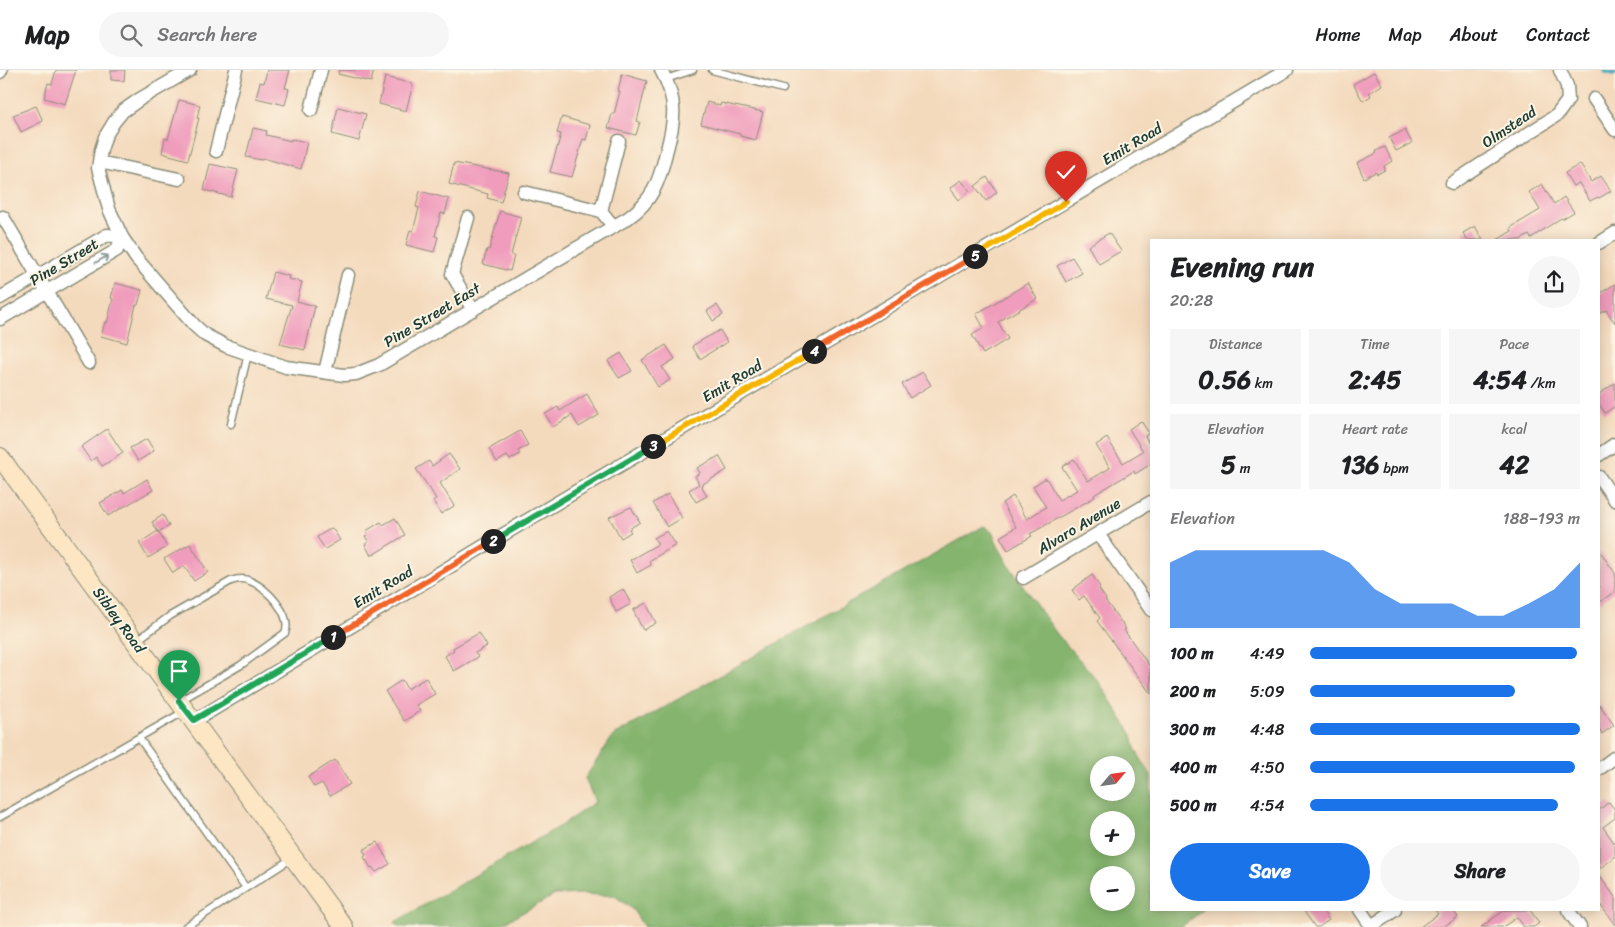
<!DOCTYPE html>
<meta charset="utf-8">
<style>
body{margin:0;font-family:Sriracha,sans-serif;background:#f6f6f6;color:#202124;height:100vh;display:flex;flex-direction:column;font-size:19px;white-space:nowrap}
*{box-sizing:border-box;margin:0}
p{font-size:16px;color:#757577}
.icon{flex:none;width:28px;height:28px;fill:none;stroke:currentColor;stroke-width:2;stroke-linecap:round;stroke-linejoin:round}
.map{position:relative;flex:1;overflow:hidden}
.drawer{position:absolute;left:1150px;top:169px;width:450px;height:672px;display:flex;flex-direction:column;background:#fff;border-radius:0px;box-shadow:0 2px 12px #0003}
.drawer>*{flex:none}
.needle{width:32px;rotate:61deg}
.tools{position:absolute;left:1090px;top:686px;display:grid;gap:10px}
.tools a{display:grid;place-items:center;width:45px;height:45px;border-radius:50%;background:#fff;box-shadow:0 2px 12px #0003;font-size:25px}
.pin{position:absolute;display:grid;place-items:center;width:42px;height:42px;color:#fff;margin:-51px -21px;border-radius:50% 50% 50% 0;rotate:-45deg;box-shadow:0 0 5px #0007}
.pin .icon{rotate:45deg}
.km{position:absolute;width:25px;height:25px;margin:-12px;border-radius:50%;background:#222;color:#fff;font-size:14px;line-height:25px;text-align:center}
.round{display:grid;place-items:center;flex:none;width:52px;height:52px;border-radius:26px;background:#f6f6f6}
.headline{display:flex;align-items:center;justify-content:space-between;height:85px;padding:0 20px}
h1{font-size:28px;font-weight:800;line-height:38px}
.stats{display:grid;grid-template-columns:repeat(3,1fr);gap:8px;height:85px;padding:5px 20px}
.stats div{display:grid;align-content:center;border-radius:0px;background:#f6f6f6;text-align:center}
.stats b{font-size:25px;font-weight:800}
.stats small{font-size:14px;font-weight:400}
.stats p{font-size:14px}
.chart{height:140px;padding:10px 20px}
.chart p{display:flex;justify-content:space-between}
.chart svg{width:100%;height:90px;margin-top:5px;fill:#1a73e8;opacity:.7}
.action{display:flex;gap:10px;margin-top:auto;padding:10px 20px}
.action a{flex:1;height:58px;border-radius:30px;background:#1a73e8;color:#fff;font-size:20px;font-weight:800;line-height:58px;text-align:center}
.action a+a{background:#f6f6f6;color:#202124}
ul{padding:0 20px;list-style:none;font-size:16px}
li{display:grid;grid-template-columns:80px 60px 1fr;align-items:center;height:38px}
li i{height:12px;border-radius:6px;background:#1a73e8}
header{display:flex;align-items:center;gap:30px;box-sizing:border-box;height:70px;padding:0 25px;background:#fff;border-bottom:1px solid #e0e0e0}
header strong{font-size:24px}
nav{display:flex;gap:28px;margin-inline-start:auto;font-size:18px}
.search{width:350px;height:45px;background:#f6f6f6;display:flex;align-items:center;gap:12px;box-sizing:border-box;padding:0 18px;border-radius:28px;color:#757577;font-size:19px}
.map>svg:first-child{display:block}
.forest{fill:#84b46d;stroke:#527850;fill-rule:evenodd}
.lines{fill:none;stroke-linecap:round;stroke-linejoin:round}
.stream{stroke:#40abc0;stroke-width:4}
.building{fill:#f09cbc}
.lane-casing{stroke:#8a8c78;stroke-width:9}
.street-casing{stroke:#8a8c78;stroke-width:15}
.secondary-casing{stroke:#8a8c78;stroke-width:20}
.lane{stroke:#fff;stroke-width:6}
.street{stroke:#fff;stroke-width:12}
.secondary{stroke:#fce6c4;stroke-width:18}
.oneway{stroke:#8f9e9a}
.split-1-casing{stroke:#fff;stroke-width:10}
.split-2-casing{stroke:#fff;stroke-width:10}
.split-3-casing{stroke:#fff;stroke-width:10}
.split-4-casing{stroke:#fff;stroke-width:10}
.split-5-casing{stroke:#fff;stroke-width:10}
.split-6-casing{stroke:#fff;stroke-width:10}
.split-1{stroke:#22a559;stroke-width:6}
.split-2{stroke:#f0652b;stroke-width:6}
.split-3{stroke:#22a559;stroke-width:6}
.split-4{stroke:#f5b400;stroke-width:6}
.split-5{stroke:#f0652b;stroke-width:6}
.split-6{stroke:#f5b400;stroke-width:6}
.labels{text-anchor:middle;stroke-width:4;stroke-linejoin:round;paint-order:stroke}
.street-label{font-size:15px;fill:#1f3d34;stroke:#fcf5e5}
</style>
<header>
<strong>Map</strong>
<div class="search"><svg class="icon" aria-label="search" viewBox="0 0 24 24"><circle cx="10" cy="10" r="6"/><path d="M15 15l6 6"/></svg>Search here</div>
<nav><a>Home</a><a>Map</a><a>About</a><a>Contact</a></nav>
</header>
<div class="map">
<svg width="1615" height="857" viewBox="0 0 1615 857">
<rect width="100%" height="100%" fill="#fcf5e5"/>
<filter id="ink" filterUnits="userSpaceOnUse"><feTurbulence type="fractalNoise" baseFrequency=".02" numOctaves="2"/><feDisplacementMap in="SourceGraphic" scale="10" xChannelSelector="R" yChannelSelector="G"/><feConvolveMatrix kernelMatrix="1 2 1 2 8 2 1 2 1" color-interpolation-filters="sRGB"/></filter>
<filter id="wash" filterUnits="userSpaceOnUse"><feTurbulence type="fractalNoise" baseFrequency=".0096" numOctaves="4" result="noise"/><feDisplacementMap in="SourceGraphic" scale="20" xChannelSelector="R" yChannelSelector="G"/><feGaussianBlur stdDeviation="1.12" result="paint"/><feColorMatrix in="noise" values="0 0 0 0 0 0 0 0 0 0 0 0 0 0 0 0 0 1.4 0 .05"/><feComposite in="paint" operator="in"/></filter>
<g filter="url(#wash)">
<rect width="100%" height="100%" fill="#f4dabd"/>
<path class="forest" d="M984,456L993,463L998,476L1010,497L1057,564L1099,612L1132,665L1136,681L1151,705V840H1203L1181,857H644L633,840L615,826L583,824L555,825L496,857H399L395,852L562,755L595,732L585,708L613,666ZM1099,695H1126V722H1099ZM1099,750H1126V778H1099ZM1099,805H1126V832H1099Z"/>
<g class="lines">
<path class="stream" d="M1605,0L1606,2L1615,4"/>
</g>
<g id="blocks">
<path class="building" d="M56,0H76L65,34L44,28L48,13L52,14Z
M111,0H125L124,11L111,10Z
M267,0H290L285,18L289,19L285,35L256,28L260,12L264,13Z
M339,0H374L371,12L338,4Z
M1374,2L1382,15L1369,23L1371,26L1363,31L1353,14Z
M622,4L647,11L637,51L640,52L636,65L608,58L612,44H614L620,21H618Z
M385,7L413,14L406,41L379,34Z
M179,30L200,35L197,48H199L188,90L162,83L165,68L168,69Z
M707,32L720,36L721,33L763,42L756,70L740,66V64L701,54Z
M36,36L43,51L21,62L13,45Z
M338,37L366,44L359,71L332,64Z
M562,47L590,55L586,70L583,69L572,107L550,102L561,64L557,63Z
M253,58L267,61L266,65L291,71V69L307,72L301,99L263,88L262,90L246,87Z
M1405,60L1412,73L1396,81L1389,68Z
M1385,77L1392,91L1384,96L1385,100L1377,104L1376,102L1364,108L1357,93L1377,83L1376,81Z
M454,93L509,103L501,132L487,128L488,124L449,114Z
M210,94L238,100L231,127L204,120Z
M1580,94L1591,112L1601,106L1611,121L1599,128L1598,127L1590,131L1579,113L1573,116L1565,103Z
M987,107L997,122L986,131L975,116Z
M961,110L970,121L959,130L950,118Z
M1542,114L1554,134L1564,127L1574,142L1562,149L1561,148L1531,168L1529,165L1520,170H1497L1512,161L1510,158L1540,140L1529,122Z
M420,121L449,129L445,144L441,143L435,166L438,167L434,182L406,175L410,160L413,161L419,138L416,137Z
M500,141L521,147L511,185L514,186L510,201L483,194L487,179L489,180Z
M1475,156L1483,170H1467L1463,163Z
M1109,163L1121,181L1099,194L1088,176Z
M1072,187L1082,203L1066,212L1057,196Z
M273,202L289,206L288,209L302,212L297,231L315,236L305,280L280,274L292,235L266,229Z
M115,213L142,220L138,235H136L127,273L101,266L105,252L107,253L113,229L111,228Z
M1028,213L1037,229L998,252L1008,269L983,284L972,265L984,258L976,244Z
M1615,214V253L1606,240L1599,244V224Z
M717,235L723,245L713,251L707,241Z
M720,260L727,272L700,289L692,276Z
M666,275L675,289L662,297L670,310L658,317L642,290Z
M621,283L632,301L619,308L608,291Z
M923,302L931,315L910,328L902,314Z
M1615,313V336L1605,343L1599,334V324Z
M587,324L599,345L579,357L572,345L553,357L545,344L558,337L560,341Z
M1141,351L1149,363L1145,366L1151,377V394L1135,404L1134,401L1094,425L1095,427L1030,464L1032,466L1008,480L1000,467L1016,457L1002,433L1013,426L1027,449L1046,437L1033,416L1046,408L1059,430L1077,420L1062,397L1074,389L1088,411L1110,398L1096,375L1107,368L1123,393L1143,381L1129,359Z
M107,359L123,383L102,396L96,387L91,391L81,377Z
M520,361L528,375L518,381L520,384L510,390L507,386L497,392L489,379Z
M147,369L154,381L138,391L130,378Z
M449,384L460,399L440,413L454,436L441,444L433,431L436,429L430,419L416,399L429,391L432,396Z
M719,386L727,400L701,415L707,426L696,432L689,420L699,414L695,406L700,403L697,398Z
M147,409L153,420L108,446L100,433L122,420L124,423Z
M668,424L682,448L667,457L653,433Z
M631,437L640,452L629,459L631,462L621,468L609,447Z
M163,445L169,456L158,462L152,452Z
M395,448L405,465L371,486L365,474L369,472L365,466L368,465L366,461L381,452L383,455Z
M332,458L340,470L325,479L317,467Z
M158,461L167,477L148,488L139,473Z
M667,461L676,475L649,491L651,495L637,503L630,490L658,474L654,468Z
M190,474L208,502L194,511L184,496L173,503L164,489Z
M1599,480L1615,503V521L1599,533Z
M1092,505L1100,517L1099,519L1106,529L1105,530L1126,559L1124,560L1151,598V624L1097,551L1100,548L1084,526L1079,530L1072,520Z
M623,519L631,534L616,542L609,527Z
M646,533L656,553L643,560L633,540Z
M479,563L487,576L475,583L478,587L454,601L445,586L454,580L453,578Z
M426,608L435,624L416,635L420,641L404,651L385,621L402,610L407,619Z
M1599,634L1614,655L1602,664L1599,658Z
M335,690L350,714L330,726L322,713L314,717L308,707Z
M1609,732L1615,740V748L1603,757L1615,774V787L1599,799V740Z
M377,772L390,794L376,802L372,797L371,798L364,787L366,785L363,780Z
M1599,805L1615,827V855L1599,833Z
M1303,840H1322L1329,850L1319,857H1315Z
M1435,840H1453L1458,847L1443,857H1420L1438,844Z
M1505,840H1530L1539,853L1534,857H1524L1517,847L1503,857H1481Z"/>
</g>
</g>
<g filter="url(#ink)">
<use href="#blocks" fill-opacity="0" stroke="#8a8c78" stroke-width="1"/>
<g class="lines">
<defs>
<path id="lane" d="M712,0L783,19
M666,9L693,0
M231,354L248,284
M136,571L170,546L231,511C237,509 244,508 250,511C266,517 293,545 285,563L241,595L181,630
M139,668L246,818
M0,747L185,641
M185,857L291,789"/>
<path id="street" d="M190,0L140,29L123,41L114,52L105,67L101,80L98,98L109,139L122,167L136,188L194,255L205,265L226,276L286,297L344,305L356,304L379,295L628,148C653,130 659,112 666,83C675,51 678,30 661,0
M0,2L1,0
M1594,29L1615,60
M311,40L321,0
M216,81L236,0
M99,92L179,109
M1452,113L1557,45L1568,30L1567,16L1560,0
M524,122L601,141
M3,147L89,293
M468,148L452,204L473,240
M614,157L601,141L619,71
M1599,173L1615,163
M0,228L107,165L122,167
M0,249L117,180L122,167
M325,302L348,205
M1599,385L1615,374
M1599,407L1615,430
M1098,464L1151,540
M1023,508L1151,432
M194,651L489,473L1287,0
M1599,699L1615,687
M1360,840L1372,857
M1568,840L1580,857
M1370,857L1395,840"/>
<path id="secondary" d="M0,387L344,857"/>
</defs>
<use href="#lane" class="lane-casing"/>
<use href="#street" class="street-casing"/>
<use href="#secondary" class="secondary-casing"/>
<use href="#lane" class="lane"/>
<use href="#street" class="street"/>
<use href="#secondary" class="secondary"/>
</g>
<defs><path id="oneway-shaft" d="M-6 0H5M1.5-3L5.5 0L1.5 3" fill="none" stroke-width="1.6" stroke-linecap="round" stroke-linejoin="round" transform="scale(1.25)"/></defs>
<use class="oneway" href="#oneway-shaft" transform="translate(102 189) rotate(-30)"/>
</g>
<g class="lines" filter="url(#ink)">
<defs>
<path id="split-1" d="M179,631L194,650L333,567"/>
<path id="split-2" d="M333,567L493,471"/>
<path id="split-3" d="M493,471L653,376"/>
<path id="split-4" d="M653,376L814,281"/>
<path id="split-5" d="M814,281L975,186"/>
<path id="split-6" d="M975,186L1066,132"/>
</defs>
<use href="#split-1" class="split-1-casing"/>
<use href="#split-2" class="split-2-casing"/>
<use href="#split-3" class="split-3-casing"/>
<use href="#split-4" class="split-4-casing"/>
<use href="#split-5" class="split-5-casing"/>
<use href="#split-6" class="split-6-casing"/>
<use href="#split-1" class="split-1"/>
<use href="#split-2" class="split-2"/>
<use href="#split-3" class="split-3"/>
<use href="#split-4" class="split-4"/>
<use href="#split-5" class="split-5"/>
<use href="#split-6" class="split-6"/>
</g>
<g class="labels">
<g class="street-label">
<text transform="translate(1509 57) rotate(-34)" y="5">Olmstead</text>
<text transform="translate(1132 74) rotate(-31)" y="5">Emit Road</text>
<text transform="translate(64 192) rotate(-31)" y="5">Pine Street</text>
<text transform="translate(432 245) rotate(-31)" y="5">Pine Street East</text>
<text transform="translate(732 311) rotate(-31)" y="5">Emit Road</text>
<text transform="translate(1079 456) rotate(-31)" y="5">Alvaro Avenue</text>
<text transform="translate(383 517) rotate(-31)" y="5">Emit Road</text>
<text transform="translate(119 550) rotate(54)" y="5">Sibley Road</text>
</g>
</g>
</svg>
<div class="tools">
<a><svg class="needle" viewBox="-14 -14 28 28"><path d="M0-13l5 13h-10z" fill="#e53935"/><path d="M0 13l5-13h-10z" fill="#757577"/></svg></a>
<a>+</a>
<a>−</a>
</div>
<div class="pin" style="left:179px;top:631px;background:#1e9e55"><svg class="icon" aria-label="arrive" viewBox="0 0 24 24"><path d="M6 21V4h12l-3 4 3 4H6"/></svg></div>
<div class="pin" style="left:1066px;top:132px;background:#d93025"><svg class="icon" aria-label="check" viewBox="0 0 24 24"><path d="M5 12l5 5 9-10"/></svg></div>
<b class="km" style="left:333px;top:567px">1</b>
<b class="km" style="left:493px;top:471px">2</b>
<b class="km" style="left:653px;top:376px">3</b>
<b class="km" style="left:814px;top:281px">4</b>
<b class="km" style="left:975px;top:186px">5</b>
<section class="drawer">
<div class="headline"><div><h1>Evening run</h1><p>20:28</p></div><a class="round"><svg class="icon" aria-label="share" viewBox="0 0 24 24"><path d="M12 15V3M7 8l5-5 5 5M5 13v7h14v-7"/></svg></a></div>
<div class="stats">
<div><p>Distance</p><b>0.56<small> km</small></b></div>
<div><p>Time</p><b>2:45</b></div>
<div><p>Pace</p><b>4:54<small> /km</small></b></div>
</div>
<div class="stats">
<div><p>Elevation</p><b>5<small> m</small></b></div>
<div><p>Heart rate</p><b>136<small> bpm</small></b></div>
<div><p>kcal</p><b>42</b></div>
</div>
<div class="chart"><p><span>Elevation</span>188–193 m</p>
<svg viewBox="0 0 160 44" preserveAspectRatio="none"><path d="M0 44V12L10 6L20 6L30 6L40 6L50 6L60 6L70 12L80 25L90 32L100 32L110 32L120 38L130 38L140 32L150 25L160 12V44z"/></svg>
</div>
<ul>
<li><b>100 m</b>4:49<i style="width:99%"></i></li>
<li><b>200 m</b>5:09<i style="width:76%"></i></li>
<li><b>300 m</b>4:48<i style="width:100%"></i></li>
<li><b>400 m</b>4:50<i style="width:98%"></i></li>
<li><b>500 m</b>4:54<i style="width:92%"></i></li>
</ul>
<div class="action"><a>Save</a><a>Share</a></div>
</section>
</div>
